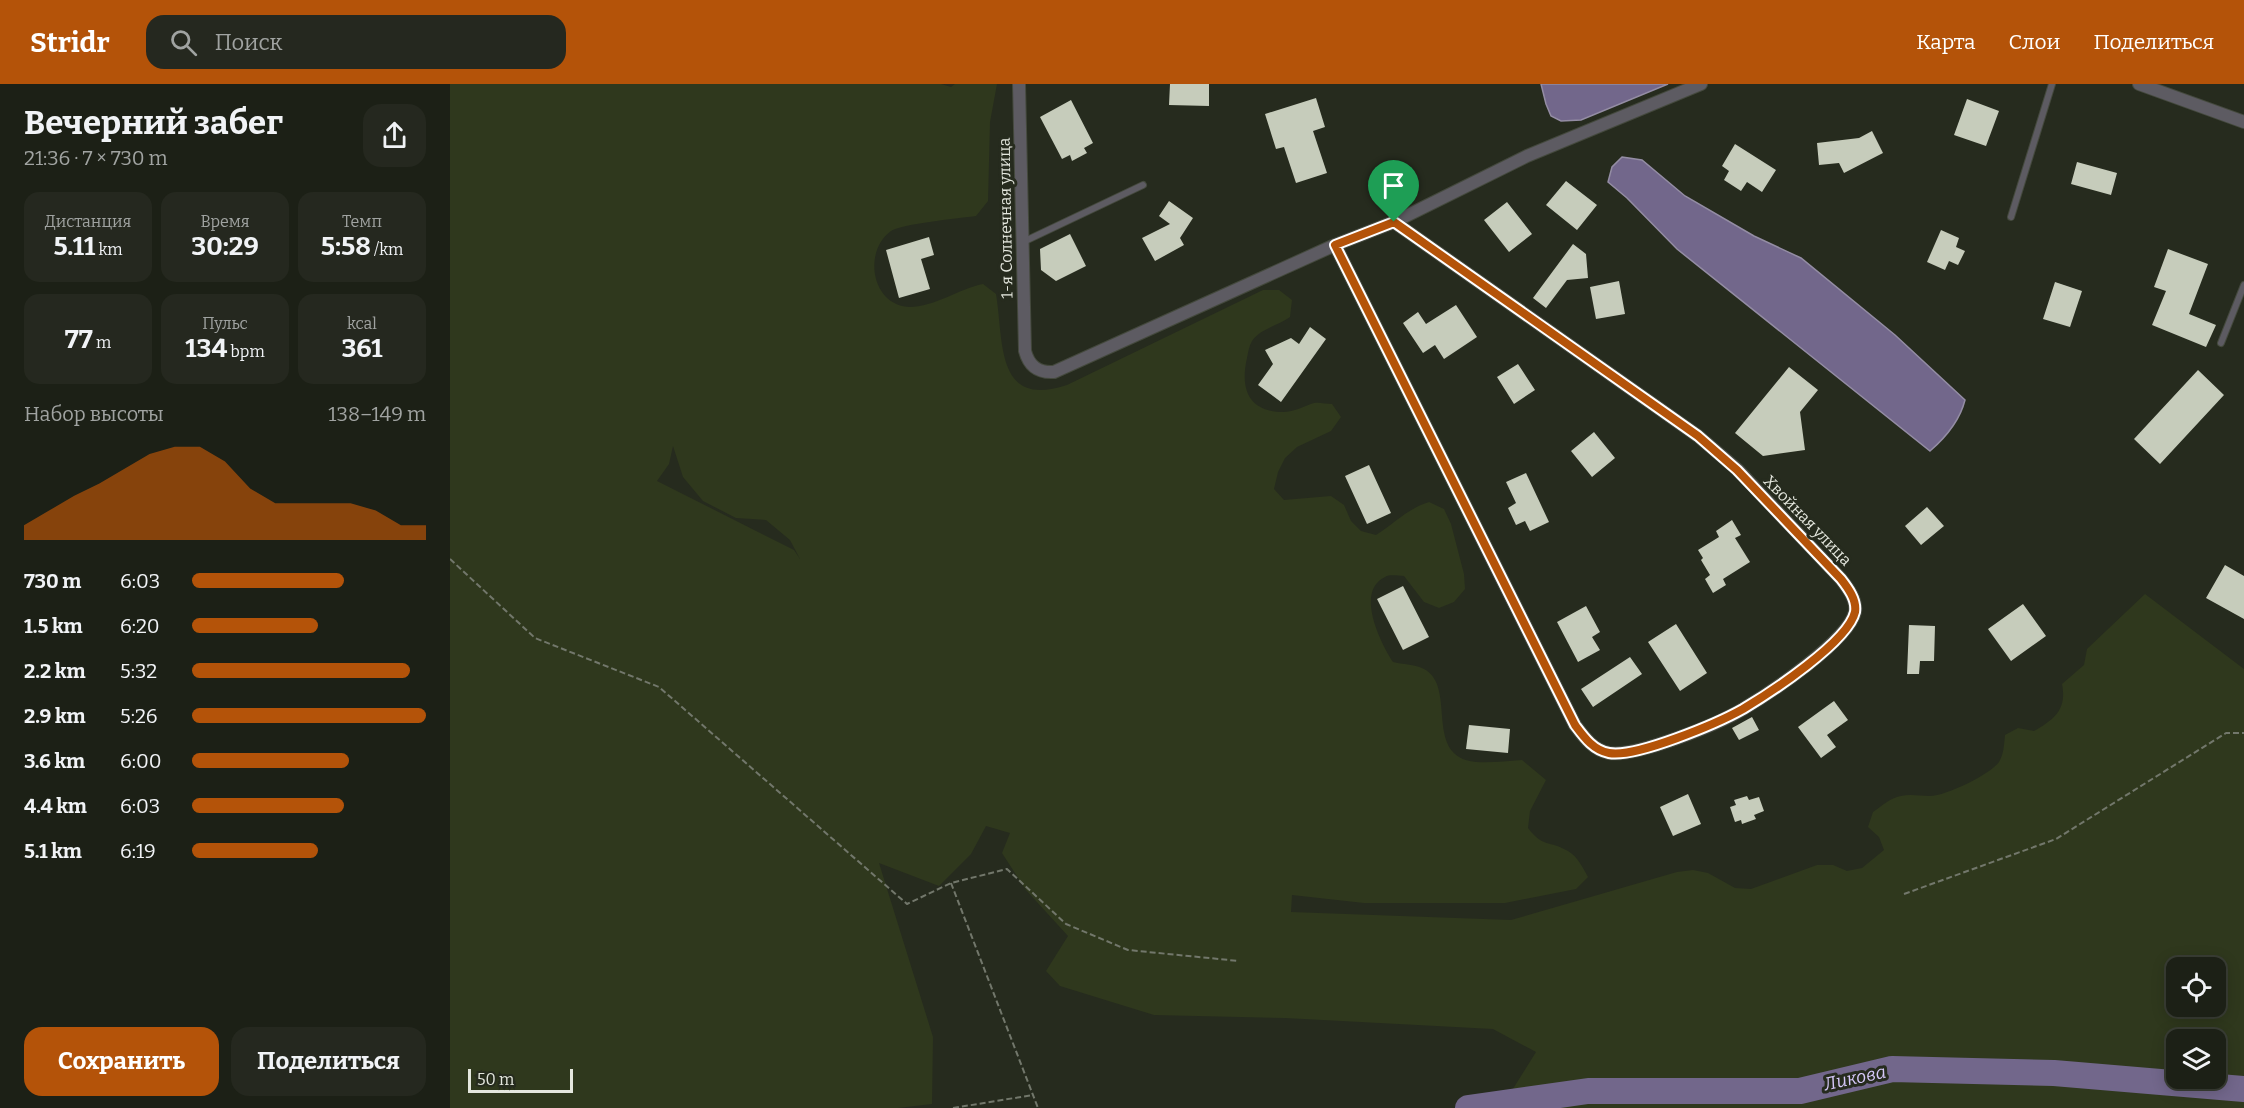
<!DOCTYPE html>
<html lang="ru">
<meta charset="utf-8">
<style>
body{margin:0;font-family:Bitter,serif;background:#25281f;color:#f1f3f6;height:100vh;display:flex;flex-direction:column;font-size:22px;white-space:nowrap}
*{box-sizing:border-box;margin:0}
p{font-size:20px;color:#a0a3a1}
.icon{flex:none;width:33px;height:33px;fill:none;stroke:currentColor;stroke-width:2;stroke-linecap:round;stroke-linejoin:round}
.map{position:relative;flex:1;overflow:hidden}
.details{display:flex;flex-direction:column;background:#1c2016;width:450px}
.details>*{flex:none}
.controls{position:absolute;left:1716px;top:873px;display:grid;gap:12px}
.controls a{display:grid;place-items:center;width:60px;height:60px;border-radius:12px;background:#1c2016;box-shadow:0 3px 15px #0003,0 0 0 2px #3a3e35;font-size:30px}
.scale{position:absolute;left:18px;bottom:15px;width:105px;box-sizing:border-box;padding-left:6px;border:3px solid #e4e7de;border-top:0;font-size:16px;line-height:21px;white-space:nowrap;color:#e4e7de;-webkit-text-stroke:4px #262b1e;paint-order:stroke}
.pin{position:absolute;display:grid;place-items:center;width:51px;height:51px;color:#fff;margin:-62px -26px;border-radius:50% 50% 50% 0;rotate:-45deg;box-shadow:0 0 6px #0007}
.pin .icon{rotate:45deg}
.round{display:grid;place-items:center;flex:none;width:63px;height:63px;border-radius:18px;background:#25281f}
.head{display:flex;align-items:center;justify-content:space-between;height:102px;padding:0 24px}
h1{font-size:33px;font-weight:700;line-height:45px}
.figures{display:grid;grid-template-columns:repeat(3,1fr);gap:9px;height:102px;padding:6px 24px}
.figures div{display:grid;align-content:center;border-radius:15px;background:#25281f;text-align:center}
.figures b{font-size:26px;font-weight:700}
.figures small{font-size:16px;font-weight:400}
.figures p{font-size:16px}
.chart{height:168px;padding:12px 24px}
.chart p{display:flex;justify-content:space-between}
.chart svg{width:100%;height:108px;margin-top:6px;fill:#b45309;opacity:.7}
.action{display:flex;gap:12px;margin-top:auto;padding:12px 24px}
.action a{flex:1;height:69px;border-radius:18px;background:#b45309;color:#fff;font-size:24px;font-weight:700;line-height:69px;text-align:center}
.action a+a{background:#25281f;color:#f1f3f6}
ul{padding:0 24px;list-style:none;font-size:20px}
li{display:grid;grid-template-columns:96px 72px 1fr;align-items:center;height:45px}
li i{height:15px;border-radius:8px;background:#b45309}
header{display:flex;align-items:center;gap:36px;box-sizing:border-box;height:84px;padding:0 30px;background:#b45309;color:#fff}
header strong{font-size:28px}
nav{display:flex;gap:33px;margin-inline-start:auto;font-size:21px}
.search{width:420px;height:54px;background:#25281f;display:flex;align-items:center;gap:15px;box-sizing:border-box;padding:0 21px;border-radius:18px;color:#a0a3a1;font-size:22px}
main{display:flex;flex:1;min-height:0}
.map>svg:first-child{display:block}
.green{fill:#2f381d;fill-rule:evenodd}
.water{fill:#72678b;stroke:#948da4;stroke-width:1.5}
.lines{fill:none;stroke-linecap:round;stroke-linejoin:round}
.river{stroke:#72678b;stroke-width:26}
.building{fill:#c6ccbb}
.lane-casing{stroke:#44493d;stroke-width:8}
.street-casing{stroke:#44493d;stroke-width:14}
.path{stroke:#72776b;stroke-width:2;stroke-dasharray:6 3;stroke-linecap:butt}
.lane{stroke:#5d5b62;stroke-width:6}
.street{stroke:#5d5b62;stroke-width:12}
.route-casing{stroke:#fff;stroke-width:12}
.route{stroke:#b45309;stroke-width:8}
.labels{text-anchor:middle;stroke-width:6;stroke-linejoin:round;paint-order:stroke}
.street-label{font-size:16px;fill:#e4e7de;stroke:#262b1e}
.water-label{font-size:18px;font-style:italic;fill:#d7c9fa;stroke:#262b1e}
</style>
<header>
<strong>Stridr</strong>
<div class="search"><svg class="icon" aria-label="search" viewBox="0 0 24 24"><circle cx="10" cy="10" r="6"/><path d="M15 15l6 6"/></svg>Поиск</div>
<nav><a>Карта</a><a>Слои</a><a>Поделиться</a></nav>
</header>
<main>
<section class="details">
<div class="head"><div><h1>Вечерний забег</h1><p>21:36 · 7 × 730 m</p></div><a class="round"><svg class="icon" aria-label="share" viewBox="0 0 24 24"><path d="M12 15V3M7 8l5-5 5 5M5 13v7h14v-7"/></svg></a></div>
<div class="figures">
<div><p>Дистанция</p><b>5.11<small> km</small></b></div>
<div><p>Время</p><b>30:29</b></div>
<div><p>Темп</p><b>5:58<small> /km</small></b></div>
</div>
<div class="figures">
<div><b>77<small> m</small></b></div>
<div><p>Пульс</p><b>134<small> bpm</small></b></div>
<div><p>kcal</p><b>361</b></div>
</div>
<div class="chart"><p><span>Набор высоты</span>138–149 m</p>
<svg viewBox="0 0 160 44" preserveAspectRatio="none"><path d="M0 44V38L10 32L20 26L30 21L40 15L50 9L60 6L70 6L80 12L90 23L100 29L110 29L120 29L130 29L140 32L150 38L160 38V44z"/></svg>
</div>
<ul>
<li><b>730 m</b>6:03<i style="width:65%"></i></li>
<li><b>1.5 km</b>6:20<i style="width:54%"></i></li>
<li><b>2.2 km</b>5:32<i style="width:93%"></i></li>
<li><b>2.9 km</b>5:26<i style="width:100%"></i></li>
<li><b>3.6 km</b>6:00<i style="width:67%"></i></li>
<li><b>4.4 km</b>6:03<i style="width:65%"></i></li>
<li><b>5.1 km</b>6:19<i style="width:54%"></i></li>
</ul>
<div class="action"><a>Сохранить</a><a>Поделиться</a></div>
</section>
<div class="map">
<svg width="1794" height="1024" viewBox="0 0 1794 1024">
<rect width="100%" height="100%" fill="#262b1e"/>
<path class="green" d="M0,0H491L501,3L505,0H547L540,38L538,117L526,132C510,134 451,140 441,147C413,167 421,221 459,223C485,223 508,205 533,200L546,210C554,258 545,325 617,301L813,206H829L842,216L840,233C827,242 810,245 802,257C799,262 798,269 797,274C790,304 798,328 833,328C844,328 854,322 864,319C869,318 876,320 882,320L891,333L881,347L847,363L835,374L828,388L824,405L834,416L881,412L894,421L901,437L911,447L926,451C945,439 957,425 979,418L994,425L1001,440L1014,490L1015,505L1004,518L989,524L974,518L954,492C948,492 940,490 935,493C905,507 930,558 943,578C951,580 968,581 974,585C1008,603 972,673 1026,678C1041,679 1057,677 1072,676L1096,696L1080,727L1078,744C1093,764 1099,756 1118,767C1128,773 1133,784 1138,793L1126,805L1055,819H914L842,811L841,828L1061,836L1227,788L1243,786L1258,789L1285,804L1301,805L1367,781H1383L1397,787L1412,784L1434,766L1429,753L1418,743L1423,728C1432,722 1440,714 1451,712C1461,710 1469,712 1479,712C1494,713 1541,690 1549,678C1554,669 1554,661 1555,651L1568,644L1584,647C1605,635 1617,625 1612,600L1634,581L1637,565L1695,510L1794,585V1024H1051L1086,968L1043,945L835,934L704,931L610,902L596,887L618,852L576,806L552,769L560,749L536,742L521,770L489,802L429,779L483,953L482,1020L448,1024H0ZM223,362L233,393L253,417L286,434L316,436L340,456L350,475L344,466L207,397L219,380ZM1726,884H1766V922H1726ZM1726,956H1766V994H1726Z"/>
<path class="water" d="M1091,0H1218L1131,36L1111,37L1101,32L1096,20Z
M1172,73L1192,76L1235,112L1304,152L1351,174L1445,251L1515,316C1510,336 1495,354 1480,367L1227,165L1177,114L1158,98L1162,83Z"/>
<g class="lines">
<path class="river" d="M1018,1024L1138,1007H1350L1442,985L1604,989L1794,1005"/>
</g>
<path class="building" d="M720,0H759V22L719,21Z
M866,14L875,43L863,47L877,89L846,99L834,63L826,65L815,30Z
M1517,15L1549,27L1536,62L1504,51Z
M621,16L643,59L634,64L637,69L622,77L620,71L612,75L590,33Z
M1422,47L1433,69L1394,89L1389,79L1369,81L1367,59L1409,54Z
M1285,60L1326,86L1312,108L1297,98L1291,107L1274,96L1279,87L1272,82Z
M1627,78L1667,89L1661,111L1621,100Z
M1116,97L1147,121L1127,146L1096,121Z
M719,117L743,134L730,154L734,161L705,177L692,154L720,140L709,132Z
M1057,118L1082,150L1059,168L1034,136Z
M1491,146L1509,154L1506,163L1515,167L1508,181L1499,177L1495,186L1477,178Z
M620,150L636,182L606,197L591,186L590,165Z
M479,153L484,171L471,175L480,205L449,214L436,166Z
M1123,160L1136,170L1138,194L1117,196L1096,224L1083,214Z
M1718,165L1758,180L1739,230L1766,241L1756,263L1702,241L1716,207L1704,203Z
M1169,197L1175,230L1146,235L1140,203Z
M1605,198L1632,207L1620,243L1593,235Z
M1006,221L1027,253L994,275L985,261L973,269L953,239L968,228L976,240Z
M860,243L876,255L831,318L808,301L823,280L815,266L841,254L849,260Z
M1068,280L1085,306L1064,320L1047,293Z
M1339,283L1368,306L1350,328L1355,366L1313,372L1285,349Z
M1748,286L1774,311L1710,380L1684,355Z
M1144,348L1165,374L1142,393L1121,367Z
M919,381L941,429L917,440L895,392Z
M1076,389L1099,438L1080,447L1075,437L1066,441L1058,424L1066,419L1056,398Z
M1477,423L1494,442L1471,461L1455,442Z
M1282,436L1291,451L1285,454L1300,478L1273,495L1276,501L1263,509L1255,495L1260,491L1251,476L1253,474L1248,466L1269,453L1266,447Z
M1775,481L1794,492V535L1756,514Z
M953,502L979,553L953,566L927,515Z
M1573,520L1596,552L1561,577L1538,545Z
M1136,522L1150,548L1142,553L1150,566L1128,578L1107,538Z
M1226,540L1257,589L1230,607L1198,558Z
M1459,541L1485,542L1484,577H1470L1469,590H1457Z
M1180,573L1192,590L1143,623L1131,605Z
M1384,617L1398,636L1377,651L1386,663L1371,674L1348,643Z
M1302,633L1309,646L1289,656L1282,644Z
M1019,641L1060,645L1058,669L1016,665Z
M1238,710L1251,740L1223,752L1210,723Z
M1297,712L1299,716L1309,713L1314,727L1304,731L1306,735L1292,740L1291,736L1285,738L1280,723L1286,721L1284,716Z"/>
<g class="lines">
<defs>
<path id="lane" d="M1561,133L1602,0
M573,158L693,101
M1771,259L1794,201"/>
<path id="street" d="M569,0L575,267C579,282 588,289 604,288L885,161L944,138L1077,72L1251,0
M1689,0L1794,38
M885,161L1125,641C1134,653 1143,666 1159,669C1187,673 1268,640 1293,625C1320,609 1398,557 1405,528C1407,516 1398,504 1391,495L1288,386L1248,352L944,138"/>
</defs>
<use href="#lane" class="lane-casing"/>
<use href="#street" class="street-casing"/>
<path class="path" d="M0,475L85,554L209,603L457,820L501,799L557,785L616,840L678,866L789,877
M501,799L588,1024
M1454,810L1606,755L1776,649H1794
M503,1024L583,1011"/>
<use href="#lane" class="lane"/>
<use href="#street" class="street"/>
</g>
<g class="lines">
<defs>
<path id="route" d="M944,138L1248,352L1287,386L1391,495C1398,504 1407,516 1405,528C1398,558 1320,609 1293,625C1268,639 1186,674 1159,669C1143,666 1134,653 1125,641L885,161Z"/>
</defs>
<use href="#route" class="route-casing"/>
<use href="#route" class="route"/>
</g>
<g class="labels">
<g class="street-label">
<text transform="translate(555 134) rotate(-91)" y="6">1-я Солнечная улица</text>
<text transform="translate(1358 436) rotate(46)" y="6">Хвойная улица</text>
</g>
<g class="water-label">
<text transform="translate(1405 994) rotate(-12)" y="6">Ликова</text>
</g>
</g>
</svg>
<div class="controls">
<a><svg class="icon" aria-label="locate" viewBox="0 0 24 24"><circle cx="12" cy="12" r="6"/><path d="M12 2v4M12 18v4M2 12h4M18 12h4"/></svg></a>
<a><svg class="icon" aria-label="layers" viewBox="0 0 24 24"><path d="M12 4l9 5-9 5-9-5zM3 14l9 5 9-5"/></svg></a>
</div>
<div class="scale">50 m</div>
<div class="pin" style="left:944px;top:138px;background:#1e9e55"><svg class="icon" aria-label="arrive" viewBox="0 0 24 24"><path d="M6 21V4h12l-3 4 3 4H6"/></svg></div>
</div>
</main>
